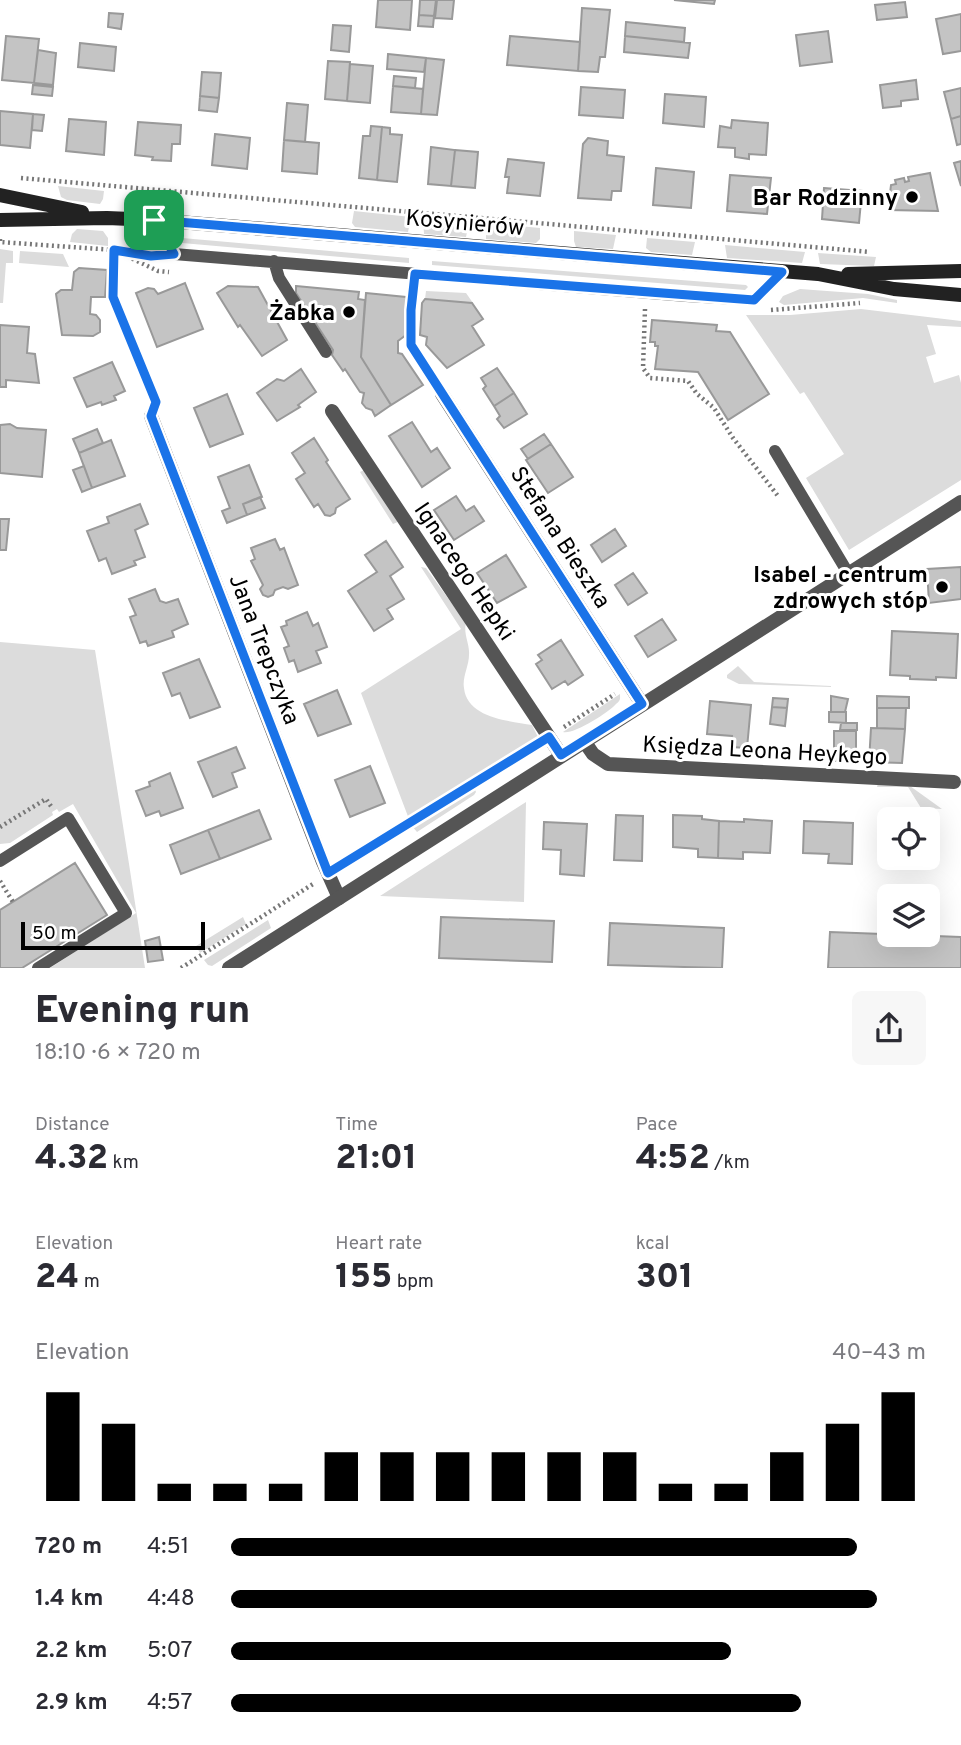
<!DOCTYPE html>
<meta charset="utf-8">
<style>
body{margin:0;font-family:Overpass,sans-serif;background:#f7f7f7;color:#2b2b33;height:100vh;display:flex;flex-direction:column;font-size:26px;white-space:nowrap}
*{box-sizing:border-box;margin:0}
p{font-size:23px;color:#7c7c81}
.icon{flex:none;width:38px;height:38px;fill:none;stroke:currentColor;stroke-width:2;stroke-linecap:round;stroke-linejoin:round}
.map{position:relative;height:968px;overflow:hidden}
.sheet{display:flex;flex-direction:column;background:#fff;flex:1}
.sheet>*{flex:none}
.fabs{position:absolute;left:877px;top:807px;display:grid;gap:14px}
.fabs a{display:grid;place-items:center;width:63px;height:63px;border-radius:10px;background:#fff;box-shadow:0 7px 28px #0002;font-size:35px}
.scale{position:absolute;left:21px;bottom:18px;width:184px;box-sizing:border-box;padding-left:7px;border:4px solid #000;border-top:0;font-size:19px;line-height:24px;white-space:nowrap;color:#000;-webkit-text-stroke:5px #fff;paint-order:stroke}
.pin{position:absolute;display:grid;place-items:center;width:60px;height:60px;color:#fff;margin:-30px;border-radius:14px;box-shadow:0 4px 10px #0006}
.round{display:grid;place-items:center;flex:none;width:74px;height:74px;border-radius:10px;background:#f7f7f7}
.head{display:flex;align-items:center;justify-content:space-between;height:119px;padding:0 35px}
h1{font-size:38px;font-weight:800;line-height:52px}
.figures{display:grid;grid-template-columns:repeat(3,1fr);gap:10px;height:119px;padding:7px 35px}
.figures div{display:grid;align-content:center}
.figures b{font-size:35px;font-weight:800}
.figures small{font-size:19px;font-weight:400}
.figures p{font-size:19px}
.chart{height:196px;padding:14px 35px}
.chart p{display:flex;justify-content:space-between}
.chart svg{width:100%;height:126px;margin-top:7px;stroke:#000;stroke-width:6}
ul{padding:0 35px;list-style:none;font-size:23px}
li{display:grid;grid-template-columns:112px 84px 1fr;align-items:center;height:52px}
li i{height:18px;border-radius:9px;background:#000}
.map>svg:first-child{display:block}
.green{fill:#dcdcdc}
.building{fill:#c4c4c4;stroke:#999;stroke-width:2}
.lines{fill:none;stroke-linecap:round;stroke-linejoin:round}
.path{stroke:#777;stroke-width:4.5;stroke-dasharray:2 3.5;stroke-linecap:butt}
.service{stroke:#555;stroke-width:12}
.minor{stroke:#555;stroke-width:14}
.tertiary{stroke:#555;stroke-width:14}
.secondary{stroke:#222;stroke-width:14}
.route-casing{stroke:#fff;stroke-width:14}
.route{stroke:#1a73e8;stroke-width:9}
.poi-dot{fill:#000;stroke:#fff;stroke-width:2.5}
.labels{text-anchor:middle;stroke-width:6;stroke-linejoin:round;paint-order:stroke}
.poi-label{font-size:23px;font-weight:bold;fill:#000;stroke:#fff;text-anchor:end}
.street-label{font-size:23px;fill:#000;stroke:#fff}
</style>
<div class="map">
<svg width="961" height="968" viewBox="0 0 961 968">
<rect width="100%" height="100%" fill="#fff"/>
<path class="green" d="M58,186L104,191L103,199L100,204L67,200L61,197Z
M133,193L173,196L171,206L165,209L133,207Z
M354,211L411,217L408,232L355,227L352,223Z
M423,217L469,222L466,237L424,234Z
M486,223L540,228V239L536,243L486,239Z
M77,229L103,231L108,238V246L70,242L72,234Z
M574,231L616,235L613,249L576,247L574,241Z
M182,238L409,258V263L182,243L180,239Z
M647,238L695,242L692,255L651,252L646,248Z
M725,245L805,252L802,263L727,258Z
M0,249L13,251V263H6L3,303H0Z
M20,251L63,254L69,267L19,263Z
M818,253L876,257L874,266L820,264Z
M432,261L746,285L748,287L745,290L432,265Z
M800,289L868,294L897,300V303L863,298L784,305L779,302L783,296Z
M426,291L466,293L473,303L425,299Z
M861,309L961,321V327L927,325L936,354L926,357L934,383L959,375L961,383V480L849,550L806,478L844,454L804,392L800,394L746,315H790Z
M364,470L400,521L393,524L360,472Z
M421,567L426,568L466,623C463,634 470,644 469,655C469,666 462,677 464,688C467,718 509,721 532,725L538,737L409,819L361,693L461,629Z
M0,642L95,650C112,756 129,862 145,968H50L136,913L73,804L59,812L57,809L52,812L53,815L10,843L0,844Z
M738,666L754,682L831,686V687L739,684L727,678V675Z
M620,694C620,699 621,700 616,704C608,713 573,735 563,732Z
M878,783L910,786L942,809L921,808L908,787H877Z
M474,787L476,792L474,795L417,832L412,826Z
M526,802L524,902L380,896Z
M243,917L246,924L200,953L196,946Z
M268,920L271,928L212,966L208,965L204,960Z"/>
<path class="building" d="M378,0H412L410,30L376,27Z
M420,0H436L434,16L419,15Z
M437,0H454L452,19L435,18Z
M674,0H715L714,4Z
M905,2L907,17L877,20L875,5Z
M582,8L610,10L605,57H600L598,72L578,71Z
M109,13L123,14L121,29L108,27Z
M961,14V51L943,54L936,19Z
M419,15L434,16L433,27L418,26Z
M626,22L685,28L684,42L625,36Z
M333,25L351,26L349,52L331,50Z
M828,31L832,62L800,66L796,35Z
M6,36L39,39L34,83L2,80Z
M510,36L580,42L578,71L507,65Z
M625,36L690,43L688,58L624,52Z
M80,43L116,47L114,71L78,67Z
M38,50L56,53L53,85L34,83Z
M388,54L426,58L424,72L387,69Z
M426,58L444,60L437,115L421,114Z
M328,61L350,62L347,101L325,99Z
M350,64L373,66L370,103L347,101Z
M202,72L221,73L219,98L200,96Z
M394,76L416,78L415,88L393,86Z
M916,80L918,99L901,101V106L883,108L880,85Z
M33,85L53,87L52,96L32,94Z
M393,86L423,89L421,114L391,112Z
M581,87L625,90L623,118L579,115Z
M961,88V116L951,119L944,92Z
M665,94L706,97L704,127L663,123Z
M200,96L219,98L217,112L199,110Z
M287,103L308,105L305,142L284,140Z
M0,111L33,114L30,148L0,145Z
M33,114L44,115L42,131L32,130Z
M961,116V144L957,145L951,119Z
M69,119L106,122L104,155L66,151Z
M732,120L768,123L766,155L749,154V159L735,157V148L718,147L720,126L731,128Z
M138,122L181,125L180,144H172L171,161L152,160L153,157L135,155Z
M371,126L382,127L377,180L359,178L363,136H370Z
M382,127L390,128V134L402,135L397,182L377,180Z
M215,134L250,138L247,169L212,165Z
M588,138L608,141L607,155L624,157L621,191H612L611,200L578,198L583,144Z
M284,140L319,143L317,174L282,171Z
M431,147L455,150L451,186L428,184Z
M455,150L478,152L475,188L451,186Z
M508,159L544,163L540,196L507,193L509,177H505Z
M961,161V186L954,163Z
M656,168L694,172L691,208L653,205Z
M930,173L938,211L888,210L891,185L896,184L895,180L904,178L905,182L909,181L908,177Z
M730,175L771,178L767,214L727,211Z
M824,188L862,191L859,223L822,219Z
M79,268L107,270L105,297H91L90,314L96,315L100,320V332L93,336L62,335L56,294L61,290H72L74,272Z
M185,283L203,329L157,347L136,293L148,288L154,289L158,294Z
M228,286L258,287L287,340L262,356L240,325L238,327L217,293Z
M296,286L359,292L358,299L365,300L361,357L391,405L375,416L372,410L366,408L362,403L364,393L360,392L345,369L343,371L332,355L333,350L296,293Z
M366,293L406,297L409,303L406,335L398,341V353L402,354L423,385L391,405L361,357Z
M425,299L472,303L483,319L472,326L484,345L447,368L426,345L427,337L420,335L422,303Z
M652,320L717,325L716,331L730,332L769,394L728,420L698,372L655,369L658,346H655V342H650Z
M0,325L29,327L27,353L35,354L39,383L6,380V387H0Z
M112,362L125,391L114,396L116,400L102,405L101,402L87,407L74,378Z
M497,368L514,393L494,406L483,389L486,386L481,378Z
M301,369L316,392L298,405L300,407L277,421L257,393L277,379L284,381Z
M514,393L527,414L504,428L497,419L500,416L494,406Z
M227,394L243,434L210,447L194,408Z
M412,422L431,452L437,448L450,468L422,487L389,436Z
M10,424L17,428L46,430L42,477L0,473V425Z
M97,429L103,443L79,453L73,439Z
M544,434L551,444L528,459L521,449Z
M314,438L328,460L326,462L350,499L336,508L335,513L330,516L325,515L318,504L314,507L296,479L305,473L292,453Z
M111,440L125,476L92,488L79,453Z
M551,444L573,477L548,493L526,460Z
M249,465L262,497L243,504L247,515L227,523L222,511L230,508L218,477Z
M84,466L92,488L82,492L73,470Z
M456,496L466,511L474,506L484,521L454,540L434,510Z
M260,497L265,508L247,515L243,504Z
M140,504L148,524L135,530L145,557L134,561L136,565L112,574L106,558L99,561L87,531L109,523L107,517Z
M0,519H9L6,550H0Z
M615,529L626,546L602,562L591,545Z
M275,539L280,550L284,548L298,585L288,589L283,587L275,590L273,595L268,597L263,595L260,589L263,585L251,561L255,559L251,548Z
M386,541L403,567L390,576L404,599L387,609L393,619L374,631L348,591L377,572L365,555Z
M506,555L526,587L497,603L477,573Z
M961,567V599L929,603L927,569Z
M633,573L647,593L628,605L615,585Z
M155,589L160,601L166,603L178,599L188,624L172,631L174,637L148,646L146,641L140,643L130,617L136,615L129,599Z
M307,612L313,626L318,623L327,647L316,651L321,663L298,672L294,660L289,662L284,648L289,646L281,627L287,625L286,621Z
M662,619L676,640L648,657L635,636Z
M892,631L958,634L956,678L936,677V680L910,679V676L890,675Z
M561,640L583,675L568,685L565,681L552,689L536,664L542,660L538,655Z
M199,659L220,707L190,718L180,693L172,696L163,673Z
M337,690L351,724L318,736L304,704Z
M831,696L848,699L845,712H831Z
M877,696L909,697V708H877Z
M773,698L788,699L787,708L772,707Z
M710,701L751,705L747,748L731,747L732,736L707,734Z
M772,707L787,708L785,726L770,724Z
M877,708H906L905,729L877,728Z
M829,712H846V723L829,722Z
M841,723H857V730H840Z
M871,728L905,729L902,763L869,762Z
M834,731H856V761H834Z
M236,747L245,768L232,773L237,787L213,797L198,762Z
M370,766L385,803L350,817L335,780Z
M170,773L183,808L161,816L159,811L146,816L136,791L150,786L149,782Z
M259,810L271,839L220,859L208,830Z
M616,815L643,816L642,861L614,860Z
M673,815L702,816V819L719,821L718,858L698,857V849L673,847Z
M744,819L772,821L770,853L743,852V859L718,858L719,821L744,822Z
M804,821L853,823L852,864L828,863L829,854L803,853Z
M544,822L587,824L584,876L560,874L561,850L543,849Z
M208,830L220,859L181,874L170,845Z
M75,863L107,915L22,968H0V910Z
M441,917L554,921L552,962L439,958Z
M610,923L724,928L722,968L608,965Z
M830,932L961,937V968H828Z
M159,937L163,960L148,962L145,941Z"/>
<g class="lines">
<path class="path" d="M21,178L870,252
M0,239V242L114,250L158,271L169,272
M413,289L411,310V345L432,379
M645,309L643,368L650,378L688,381L697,394L714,408L733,438L778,496
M771,310L860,303
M155,399L113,297L114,250L155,255
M564,727L615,694
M0,827L46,799L53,809
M344,864L533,747
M0,881L13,902
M181,968L313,884"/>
<path class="service" d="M154,220L174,254L686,296L754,300L783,272
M274,261L279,278L326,352
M775,451L848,573
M0,861L68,818L126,913L38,968"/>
<path class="minor" d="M442,394L642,704
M332,411L561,755
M151,416L323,862L339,898
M584,741L593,754L608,764L954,782"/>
<path class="tertiary" d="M229,968L961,502"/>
<path class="secondary" d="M0,195L82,212
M0,220L107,218L154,220L818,274L894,289L961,295
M848,274L961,271"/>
</g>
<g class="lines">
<defs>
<path id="route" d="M154,220L782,272L754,300L415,274L411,310V345L642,704L561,755L549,737L328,873L151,416L156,402L113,297L114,250L151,256L174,254Z"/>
</defs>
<use href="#route" class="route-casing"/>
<use href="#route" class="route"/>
</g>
<g class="poi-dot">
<circle cx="912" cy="197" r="7"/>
<circle cx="349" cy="312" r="7"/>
<circle cx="942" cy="587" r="7"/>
</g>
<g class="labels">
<g class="poi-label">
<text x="898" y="205">Bar Rodzinny</text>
<text x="335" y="320">Żabka</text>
<text x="928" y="582">Isabel - centrum<tspan x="928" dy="26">zdrowych stóp</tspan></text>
</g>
<g class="street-label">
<text transform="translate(465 222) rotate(5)" y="8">Kosynierów</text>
<text transform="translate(561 537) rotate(57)" y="8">Stefana Bieszka</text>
<text transform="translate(465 571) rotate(56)" y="8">Ignacego Hepki</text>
<text transform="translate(265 649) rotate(69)" y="8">Jana Trepczyka</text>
<text transform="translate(765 750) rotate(3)" y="8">Księdza Leona Heykego</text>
</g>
</g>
</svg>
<div class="fabs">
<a><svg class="icon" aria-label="locate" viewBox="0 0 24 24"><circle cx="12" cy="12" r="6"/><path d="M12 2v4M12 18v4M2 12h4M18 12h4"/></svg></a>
<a><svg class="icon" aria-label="layers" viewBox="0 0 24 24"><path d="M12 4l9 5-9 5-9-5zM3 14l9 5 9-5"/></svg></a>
</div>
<div class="scale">50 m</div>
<div class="pin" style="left:154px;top:220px;background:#1e9e55"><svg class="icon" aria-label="arrive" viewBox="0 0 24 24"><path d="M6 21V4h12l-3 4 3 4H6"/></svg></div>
</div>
<section class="sheet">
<div class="head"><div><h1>Evening run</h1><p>18:10 · 6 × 720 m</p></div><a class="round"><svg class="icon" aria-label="share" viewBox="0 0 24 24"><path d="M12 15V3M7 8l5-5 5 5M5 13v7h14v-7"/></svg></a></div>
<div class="figures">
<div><p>Distance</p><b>4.32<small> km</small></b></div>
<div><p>Time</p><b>21:01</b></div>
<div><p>Pace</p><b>4:52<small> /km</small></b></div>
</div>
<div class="figures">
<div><p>Elevation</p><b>24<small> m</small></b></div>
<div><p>Heart rate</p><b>155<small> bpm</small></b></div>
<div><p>kcal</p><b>301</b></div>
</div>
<div class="chart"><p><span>Elevation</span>40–43 m</p>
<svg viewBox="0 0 160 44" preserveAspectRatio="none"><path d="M5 44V6M15 44V17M25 44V38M35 44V38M45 44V38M55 44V27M65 44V27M75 44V27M85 44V27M95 44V27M105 44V27M115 44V38M125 44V38M135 44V27M145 44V17M155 44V6"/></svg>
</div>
<ul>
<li><b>720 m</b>4:51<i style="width:90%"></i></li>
<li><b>1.4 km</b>4:48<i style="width:93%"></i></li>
<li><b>2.2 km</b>5:07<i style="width:72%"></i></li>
<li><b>2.9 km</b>4:57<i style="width:82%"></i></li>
</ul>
</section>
